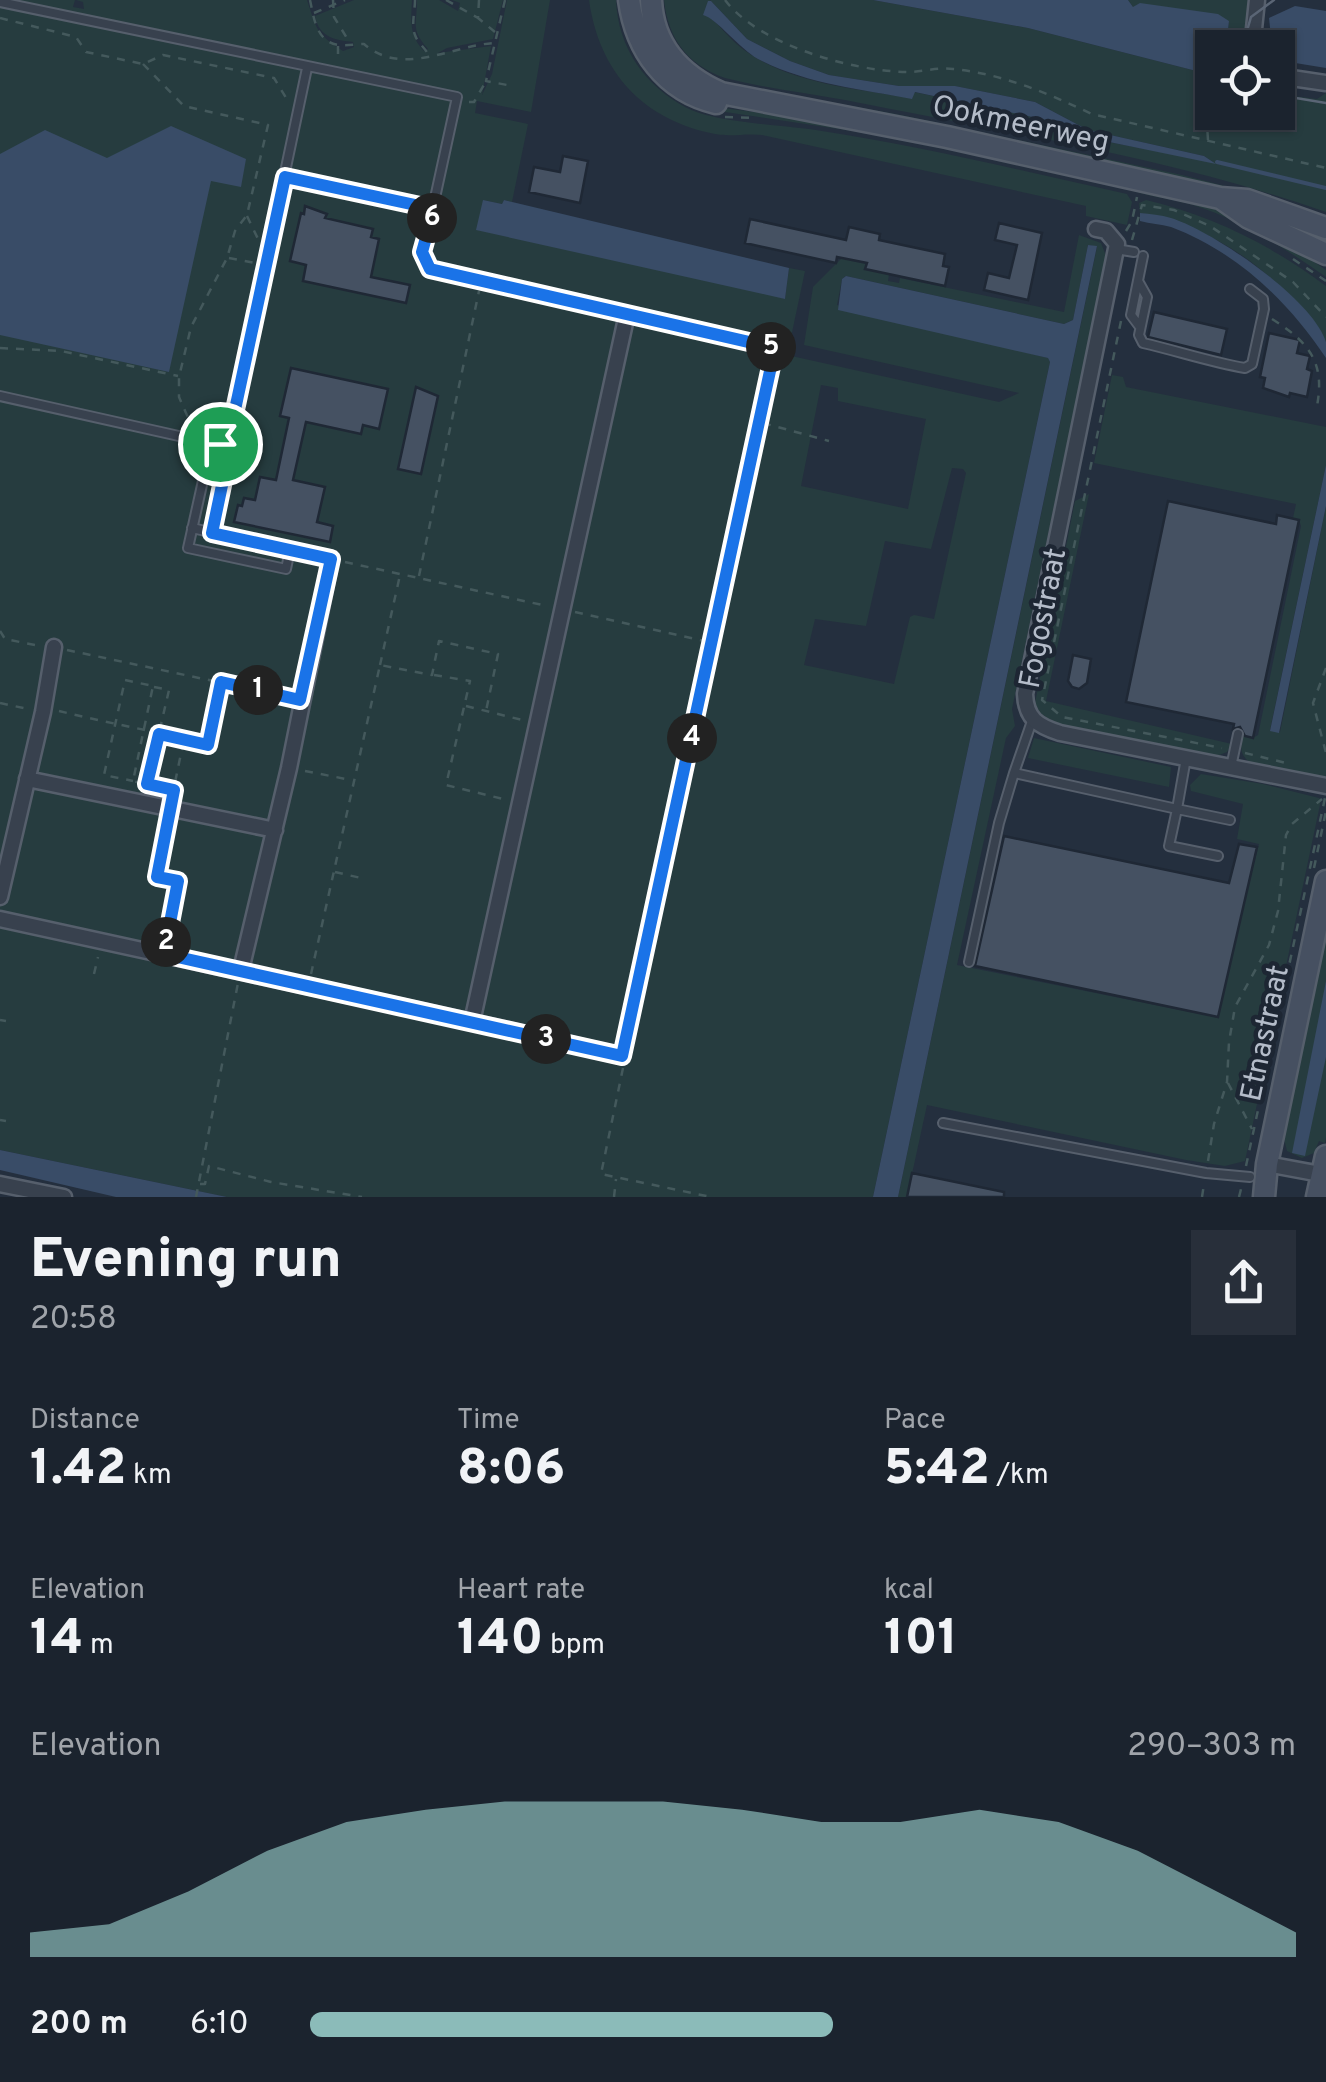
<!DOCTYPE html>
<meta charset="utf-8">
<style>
body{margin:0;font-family:Overpass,sans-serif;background:#282f3a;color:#f1f3f6;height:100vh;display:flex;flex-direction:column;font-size:38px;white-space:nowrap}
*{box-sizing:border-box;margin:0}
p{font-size:32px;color:#a0a4aa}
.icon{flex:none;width:55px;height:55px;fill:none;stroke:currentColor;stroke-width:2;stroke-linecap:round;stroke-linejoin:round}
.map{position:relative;height:1197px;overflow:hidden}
.side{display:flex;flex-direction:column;background:#1b232e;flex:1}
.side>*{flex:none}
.buttons{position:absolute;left:1195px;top:30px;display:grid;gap:20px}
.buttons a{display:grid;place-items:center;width:100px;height:100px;border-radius:0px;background:#1b232e;box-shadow:0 2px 8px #0004,0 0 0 2px #39404a;font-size:50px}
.pin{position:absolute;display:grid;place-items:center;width:85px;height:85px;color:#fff;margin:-42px;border:5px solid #fff;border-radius:50%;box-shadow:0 2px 10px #0007}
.km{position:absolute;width:50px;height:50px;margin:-25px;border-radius:50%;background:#222;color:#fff;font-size:28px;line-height:50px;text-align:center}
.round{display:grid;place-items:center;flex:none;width:105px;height:105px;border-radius:0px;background:#282f3a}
.overview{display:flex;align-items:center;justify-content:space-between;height:170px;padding:0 30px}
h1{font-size:55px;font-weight:800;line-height:75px}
.figures{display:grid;grid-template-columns:repeat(3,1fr);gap:15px;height:170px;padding:10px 30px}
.figures div{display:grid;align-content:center}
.figures b{font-size:50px;font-weight:800}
.figures small{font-size:28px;font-weight:400}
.figures p{font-size:28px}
.chart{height:280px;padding:20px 30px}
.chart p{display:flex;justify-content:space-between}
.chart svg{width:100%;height:180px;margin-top:10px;fill:#8bbbb9;opacity:.7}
ul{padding:0 30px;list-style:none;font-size:32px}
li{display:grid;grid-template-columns:160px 120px 1fr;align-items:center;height:75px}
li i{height:25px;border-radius:12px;background:#8bbbb9}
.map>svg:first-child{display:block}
.green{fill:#263c3f;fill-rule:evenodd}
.water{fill:#394c67}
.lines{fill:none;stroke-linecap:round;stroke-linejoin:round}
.stream{stroke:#394c67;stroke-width:4}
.building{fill:#455162;stroke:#1f2835;stroke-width:2.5}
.lane-casing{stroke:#565f6c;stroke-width:12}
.street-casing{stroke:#565f6c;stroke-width:19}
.secondary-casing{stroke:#565f6c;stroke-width:25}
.path{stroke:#44595c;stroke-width:2.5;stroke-dasharray:8 8;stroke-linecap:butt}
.lane{stroke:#38414e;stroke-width:8}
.street{stroke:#38414e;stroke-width:14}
.secondary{stroke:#465061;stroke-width:20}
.tram{stroke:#5a6575;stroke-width:2.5}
.route-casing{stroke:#fff;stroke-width:20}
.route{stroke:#1a73e8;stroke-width:12}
.labels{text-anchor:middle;stroke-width:9;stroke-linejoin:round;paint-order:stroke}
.street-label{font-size:30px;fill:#b4bcc9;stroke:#1d2633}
</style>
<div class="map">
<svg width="1326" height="1197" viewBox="0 0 1326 1197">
<rect width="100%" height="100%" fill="#242f3e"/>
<path class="green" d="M0,0H75L73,7L84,9L83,2L76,0H307C317,29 315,33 343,51L354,47L353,42C336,40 319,38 315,16L354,0H412C411,21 409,36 424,51L428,49C410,29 417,25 417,0H439L458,11L460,3L452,0H503L493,39L447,48L438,53L491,46L482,95L492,74L507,0H550L531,112L477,101L475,113L528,124L512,202L504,200L502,204L483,200L785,299L789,268L805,271L790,342H786L787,355L999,402L1019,393L804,345L813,287L842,258L867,263L866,269L889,274L888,281L899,283L900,278L1064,312L1079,235L1101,243L1106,256L1012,709L1015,726L1006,738L957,965L1215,1017L1259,844L1237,839L1243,804L1191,791L1190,785L1201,774L1263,784L1319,798L1321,800L1245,1161L1225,1166L1186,1160L927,1105L907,1197H898L1097,247L1088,245L1073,320L1064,324L846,276L842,279L837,305L1048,358L1050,362L873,1197H227L0,1150ZM821,385L838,388V401L926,419L908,509L801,486ZM952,468L963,469L966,473L934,619L914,615L910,617L894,684L804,665L815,619L866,626L885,541L931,549Z
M589,0H616C618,48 645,86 687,108C716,123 786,125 822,131C924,147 1025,171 1127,194L1132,202L1127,225L1086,216V206L762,135C747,133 730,137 715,134C643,120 599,72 589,0Z
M654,0H659C664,41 682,66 720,82L901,115L1182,175L1260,195L1326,219V222C1250,193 1170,177 1091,160C1019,145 947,129 874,116C825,107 738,102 696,77C669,60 657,31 654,0Z
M664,0H873L1028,28L1212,75V112H1278V85L1285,95L1317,99L1326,93V212C1171,158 1006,132 845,100C805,93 764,88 725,78C688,65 668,39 664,0ZM710,0L747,39L790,61L829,75L899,86H955L1035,102L1088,130L1204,156L1213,162L1051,131L1052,121L914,92L912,98C856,89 791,84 744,50C730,40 721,26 709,17Z
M1128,0H1251L1248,47H1226L1229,21L1133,7Z
M622,14L715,107L854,125L1206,204L1283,241L1326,270V277C1284,248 1242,220 1193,205C1171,198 1144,197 1124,187L879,135L698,108C658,90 630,57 622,14Z
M1146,200C1213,216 1271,245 1326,286V342C1284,278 1217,226 1140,213L1139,203Z
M1112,375L1123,377L1126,387L1326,427V465L1270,730L1280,732L1326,506V776C1312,778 1254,769 1246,759C1239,751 1241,744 1243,735L1253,738L1258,735L1301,526L1299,520L1293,518L1296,504L1094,463Z
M1089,494L1046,701L1232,744L1227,752L1214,757L1057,725L1040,713L1035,703L1075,501Z
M1034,738L1171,767L1169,787L1028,758Z
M1326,907V1137L1325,1143L1319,1141L1314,1153L1302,1158L1287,1151L1283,1135L1279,1133Z"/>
<path class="water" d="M873,0H1128L1133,7L1140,3L1218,14L1229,21L1226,47L1212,48V75L1028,28Z
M708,1H711L747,39L790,61L829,75L899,86H955L1035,102L1088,130L1204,156L1216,164L1051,130V121L915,92L912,99C860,89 806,84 758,59C740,49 716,18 703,15Z
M1295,6L1326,11V68L1283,61L1278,56V48L1272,47L1269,18Z
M171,126L246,159L241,187L211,181L169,372L0,335V154L45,130L107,158Z
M483,200L502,204L504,200L789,268L785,299L476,230Z
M1140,213C1150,214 1161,215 1171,218C1213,231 1313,299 1326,342C1326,347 1326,353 1326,358C1288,301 1237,252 1171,227C1161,224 1150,224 1140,221Z
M1088,245L1097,246L898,1197H873L1050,362L1048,358L838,310L842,279L846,276L1064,324L1073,320Z
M1326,465V506L1279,733L1270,731Z
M1326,981V1057L1305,1156L1292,1153Z
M0,1150L227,1197H116L0,1170Z"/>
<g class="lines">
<path class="stream" d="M1217,162L1326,188"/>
</g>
<path class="building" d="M563,156L588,161L580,203L529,192L534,167L560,172Z
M305,206L327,214L325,218L373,229L371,237L379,239L371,277L410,285L406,303L303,281L306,265L290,261L301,213L304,214Z
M750,219L846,240L849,227L880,234L879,240L945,254L943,266L949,267L945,286L865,269L867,263L837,257L836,263L745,243Z
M999,223L1042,233L1028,300L984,290L988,273L1009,278L1017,245L995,240Z
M1154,312L1227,329L1221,355L1148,337Z
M1269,333L1300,340L1297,353L1310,356L1307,369L1312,371L1307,397L1290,393L1289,397L1263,388L1265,378L1260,377Z
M291,368L388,389L379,429L363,425L361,434L306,422L293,480L325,487L317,522L333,526L330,542L234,522L238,505L242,506L244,498L255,500L260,477L276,480L289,418L280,416Z
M416,387L438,396L421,474L398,469Z
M1168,501L1276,524L1277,515L1299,520L1253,738L1245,736L1240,727L1233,729L1234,724L1126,702Z
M1073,655L1091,659L1087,683L1079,689L1072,687L1068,681Z
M1004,836L1229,883L1239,844L1257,847L1218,1017L975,966Z
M912,1173L1004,1192V1197H907Z"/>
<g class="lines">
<defs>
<path id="lane" d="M0,2L457,97L423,253L430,269L775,348
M285,177L434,209
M1116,249L1134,252
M1138,281L1147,297L1139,335L1143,343C1178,351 1210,362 1245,368L1252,364L1264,309L1263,299L1250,289
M1140,327L1131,315L1143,256
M0,396L219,445
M192,528L290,550L286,569L188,548L206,467L216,460
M212,533L225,471L216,460L219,445L230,433L307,68
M1032,721L1014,773L1177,809L1186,758
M1231,767L1238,734
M1218,856L1169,846L1177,809L1230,820
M969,962L999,823L1014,773
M943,1123L1206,1173L1250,1177"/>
<path id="street" d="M1252,48L1257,0
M1278,76L1326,83
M1096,229L1106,231L1117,244L1025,694C1026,719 1038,726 1060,733L1326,786
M27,779L275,830
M0,897L43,712L54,647
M0,919L472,1022L627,314
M241,970L289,768L331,559
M472,1022L622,1056
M1267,1164L1326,1175
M0,1184L64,1197"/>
<path id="secondary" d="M629,0C636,50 665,91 716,103
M651,0C653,46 680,75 721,93L947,137L1220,198L1247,200L1326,228
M1222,199L1249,218L1326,254
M1264,1197L1267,1164L1326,881
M1317,1197L1326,1156"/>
</defs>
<use href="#lane" class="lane-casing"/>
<use href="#street" class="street-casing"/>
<use href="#secondary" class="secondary-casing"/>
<path class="path" d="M310,0C314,18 316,42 339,45C346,46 357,44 364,44C403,78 452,45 495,43
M333,0L334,17L350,43
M415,0C415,11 411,25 415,35C418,44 425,47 429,56
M446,0L478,18
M479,0L478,18L495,32
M505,0L486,81L507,85
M725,0C759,45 852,71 907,72C922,72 938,67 953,69C1003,74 1047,93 1092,114L1326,168
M314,13L345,0
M0,18L76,37L86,52L143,64L163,55L274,78L288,101
M338,46V62
M143,64L184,106L268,125L247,215L235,231L227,258L191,327L179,377V397L193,429
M469,102H474L485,83
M725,117L757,118
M1208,140L1207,125L1215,112
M247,216L259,241
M1126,231L1132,221L1137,197
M1132,240L1142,205L1174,210L1210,226L1293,282L1326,317
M229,258L255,263
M1293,259L1326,281
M1272,319C1312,344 1326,365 1316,411
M1121,321L1042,700L1062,717L1222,748
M0,348L61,351L178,376
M763,423L829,441
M301,552L318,556
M345,562L547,606
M419,576L479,291
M575,612L713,643
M0,631L5,639L40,646
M67,650L289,697
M380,665L400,575
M1326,668L1313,703L1326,753
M434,675L470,681L446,785L507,800
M154,687L169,690L159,733L207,745L221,684
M0,703L28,709
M466,706L526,721
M59,711C92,719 126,726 159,733L147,785L133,781L153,686L125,680L104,775L133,781
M1245,753L1286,763
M305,771L351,780
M147,785L172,790
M172,797L184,739
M1314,868L1326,811
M335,872L361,878
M167,941L178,881L157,877L167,824
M94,974L98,957
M311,974L380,665L432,675L439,641L498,654L486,711
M0,1020L6,1021
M626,1041L774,360
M623,1068L601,1174L711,1197
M1228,1083L1252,1129
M0,1120L6,1121
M1208,1161L1214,1124L1227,1082L1229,1042L1235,1007L1269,945L1278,911L1286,835L1292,824L1322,799
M1246,1166L1325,798
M200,1184H205L209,1166L271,1182L362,1197
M196,1197L238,983
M614,1197L616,1179
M1202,1197L1204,1184
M1239,1197L1241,1189"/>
<use href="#lane" class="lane"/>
<use href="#street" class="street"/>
<use href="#secondary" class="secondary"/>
<path class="tram" d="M1242,48L1251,17L1274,0
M1278,95L1326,103"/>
</g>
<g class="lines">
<defs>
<path id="route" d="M285,177L434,209L422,252L430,269L775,348L622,1056L164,954L178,881L157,877L174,790L147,784L159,734L208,745L221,682L300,700L331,559L212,533L225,471L216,460L220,444L230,433Z"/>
</defs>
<use href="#route" class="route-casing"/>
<use href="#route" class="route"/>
</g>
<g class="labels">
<g class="street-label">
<text transform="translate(1021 123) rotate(12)" y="10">Ookmeerweg</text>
<text transform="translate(1042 618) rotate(-79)" y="10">Fogostraat</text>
<text transform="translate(1264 1033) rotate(-78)" y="10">Etnastraat</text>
</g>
</g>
</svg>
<div class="buttons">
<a><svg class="icon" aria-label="locate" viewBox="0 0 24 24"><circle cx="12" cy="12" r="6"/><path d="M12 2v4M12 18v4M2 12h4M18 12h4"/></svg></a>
</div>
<div class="pin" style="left:220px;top:444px;background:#1e9e55"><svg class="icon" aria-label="arrive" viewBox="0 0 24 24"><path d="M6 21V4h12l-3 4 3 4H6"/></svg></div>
<b class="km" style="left:258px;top:690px">1</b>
<b class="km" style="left:166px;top:942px">2</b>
<b class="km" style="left:546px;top:1039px">3</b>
<b class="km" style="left:692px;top:738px">4</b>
<b class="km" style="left:771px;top:347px">5</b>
<b class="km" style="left:432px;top:218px">6</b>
</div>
<section class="side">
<div class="overview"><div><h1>Evening run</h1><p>20:58</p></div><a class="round"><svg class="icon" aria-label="share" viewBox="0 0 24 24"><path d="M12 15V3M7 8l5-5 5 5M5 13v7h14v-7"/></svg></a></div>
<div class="figures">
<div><p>Distance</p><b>1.42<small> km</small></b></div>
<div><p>Time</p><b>8:06</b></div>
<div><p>Pace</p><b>5:42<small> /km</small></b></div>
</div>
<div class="figures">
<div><p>Elevation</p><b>14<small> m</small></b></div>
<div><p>Heart rate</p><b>140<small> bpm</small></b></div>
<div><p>kcal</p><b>101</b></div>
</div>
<div class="chart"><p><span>Elevation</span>290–303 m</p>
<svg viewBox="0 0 160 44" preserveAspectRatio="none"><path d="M0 44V38L10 36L20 28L30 18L40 11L50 8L60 6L70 6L80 6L90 8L100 11L110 11L120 8L130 11L140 18L150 28L160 38V44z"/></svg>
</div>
<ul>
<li><b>200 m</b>6:10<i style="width:53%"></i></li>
</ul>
</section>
